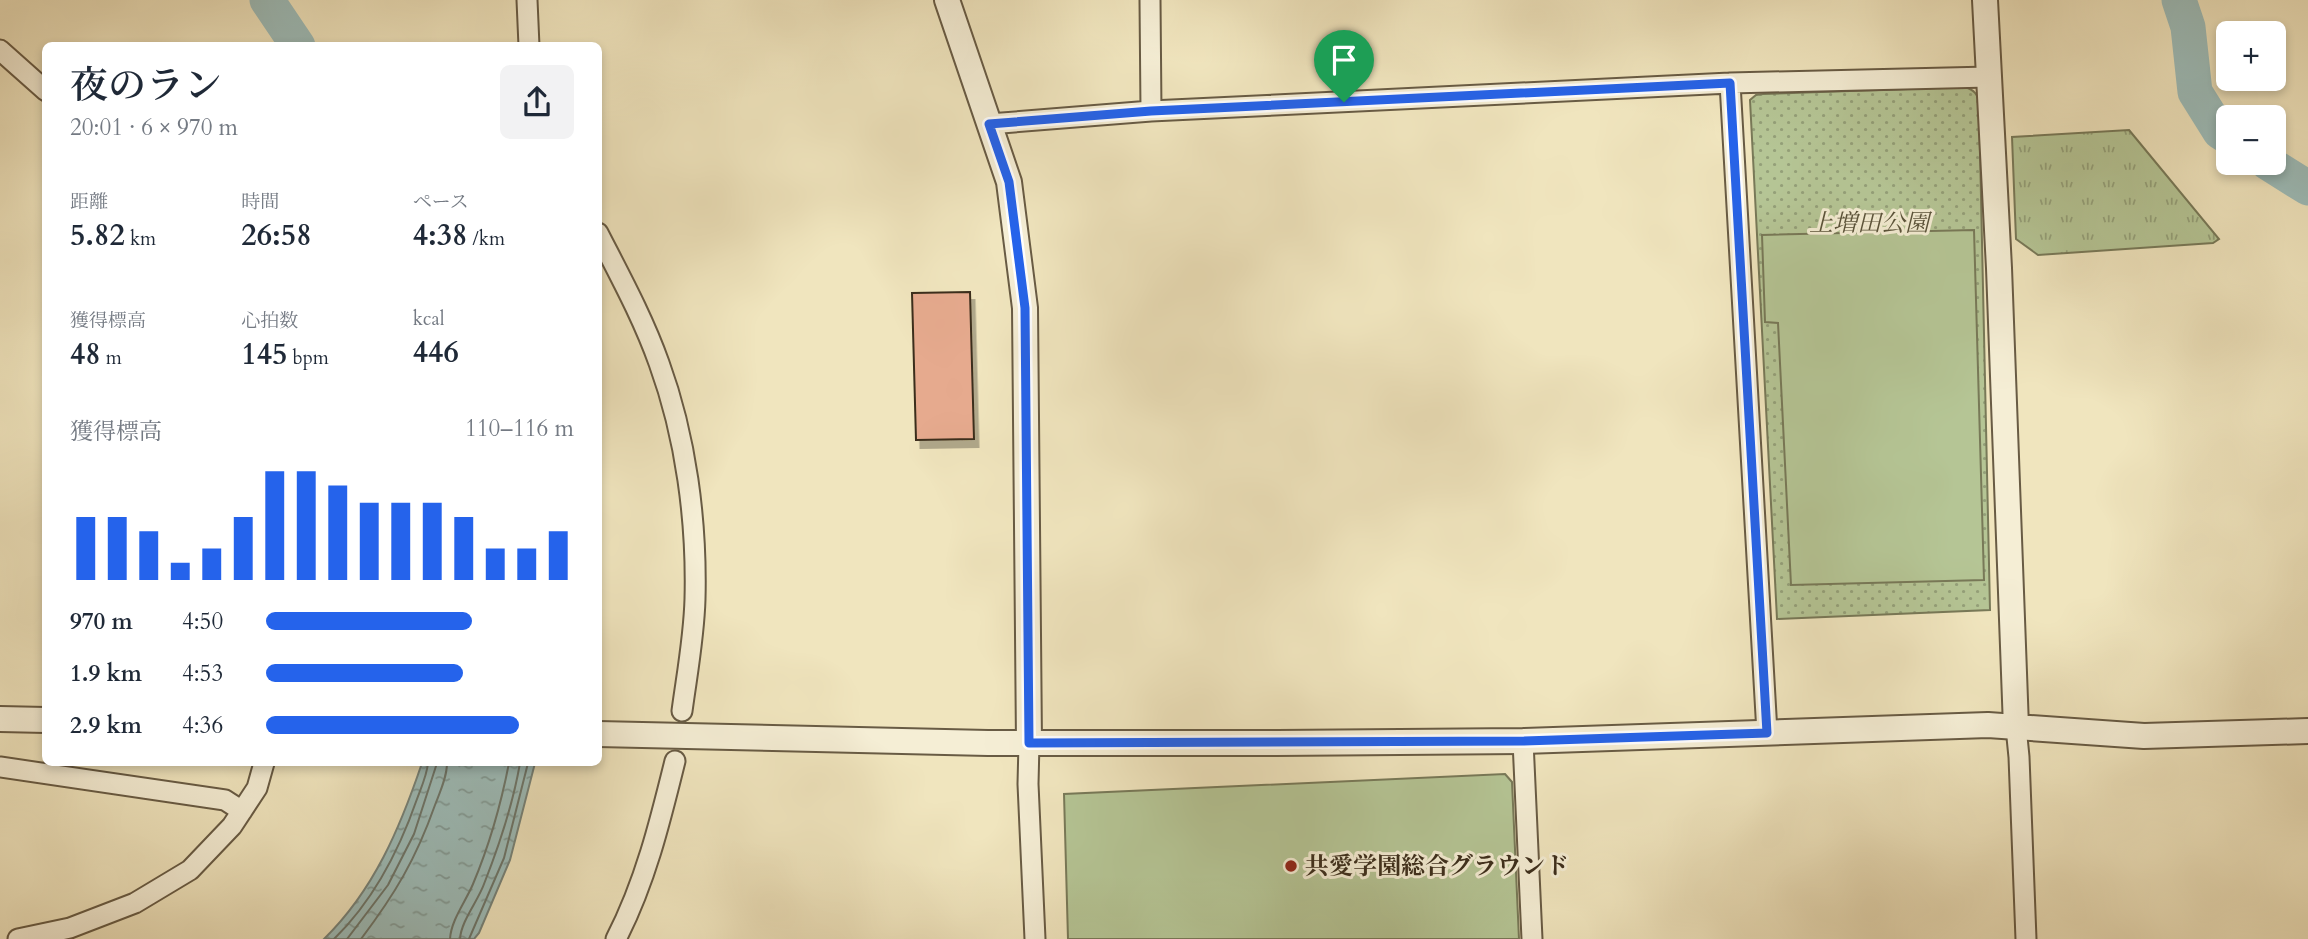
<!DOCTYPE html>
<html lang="ja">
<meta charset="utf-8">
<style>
body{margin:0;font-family:Cardo,"Noto Serif JP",serif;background:#f2f2f3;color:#1f2937;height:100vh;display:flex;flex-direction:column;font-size:26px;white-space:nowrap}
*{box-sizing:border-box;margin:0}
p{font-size:23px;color:#747a83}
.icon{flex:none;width:38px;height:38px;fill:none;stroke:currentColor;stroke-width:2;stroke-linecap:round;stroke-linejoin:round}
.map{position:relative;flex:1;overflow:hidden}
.panel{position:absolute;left:42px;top:42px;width:560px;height:724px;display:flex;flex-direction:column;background:#fff;border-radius:10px;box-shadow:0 4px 10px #0003}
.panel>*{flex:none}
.tools{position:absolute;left:2216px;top:21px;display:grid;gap:14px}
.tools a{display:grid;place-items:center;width:70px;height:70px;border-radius:10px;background:#fff;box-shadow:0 4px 10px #0003;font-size:35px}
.pin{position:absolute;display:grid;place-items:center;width:60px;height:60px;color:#fff;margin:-72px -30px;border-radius:50% 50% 50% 0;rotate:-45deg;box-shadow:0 0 7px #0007}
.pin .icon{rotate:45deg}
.round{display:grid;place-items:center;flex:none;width:74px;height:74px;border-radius:10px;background:#f2f2f3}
.summary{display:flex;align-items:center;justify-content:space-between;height:119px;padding:0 28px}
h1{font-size:38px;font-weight:600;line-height:52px}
.metrics{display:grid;grid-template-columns:repeat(3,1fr);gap:10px;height:119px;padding:7px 28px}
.metrics div{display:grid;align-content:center}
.metrics b{font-size:30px;font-weight:600}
.metrics small{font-size:19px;font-weight:400}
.metrics p{font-size:19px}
.chart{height:196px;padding:14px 28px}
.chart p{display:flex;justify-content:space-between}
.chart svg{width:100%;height:126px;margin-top:7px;stroke:#2563eb;stroke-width:6}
ul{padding:0 28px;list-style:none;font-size:23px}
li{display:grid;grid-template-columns:112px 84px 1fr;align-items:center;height:52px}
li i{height:18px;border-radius:9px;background:#2563eb}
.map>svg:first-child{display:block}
.grass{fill:url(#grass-tufts);stroke:#787958;stroke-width:2}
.park{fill:url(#park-dots);stroke:#787958;stroke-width:2}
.pitch{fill:#b5c595;stroke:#787958;stroke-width:2}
.water{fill:url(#water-ripples);stroke:#76837a;stroke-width:2}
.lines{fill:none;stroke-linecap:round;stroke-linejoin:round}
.shore{stroke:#6c756a;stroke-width:2}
.river{stroke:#9dbdba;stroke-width:35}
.building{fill:#e6aa8e;stroke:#3b2d1b;stroke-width:2;filter:url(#shadow)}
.minor-casing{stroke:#685b44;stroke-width:23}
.tertiary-casing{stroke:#685b44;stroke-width:28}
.minor{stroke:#f5eed5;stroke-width:19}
.tertiary{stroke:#f5eed5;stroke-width:24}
.route-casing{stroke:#fff;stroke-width:14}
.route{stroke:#2563eb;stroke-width:9}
.poi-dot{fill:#8f2418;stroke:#f5eed5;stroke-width:2.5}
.labels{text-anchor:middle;stroke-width:6;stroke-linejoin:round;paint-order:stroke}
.park-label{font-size:24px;font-style:italic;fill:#5a533a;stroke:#f5eed5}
.poi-label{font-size:24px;font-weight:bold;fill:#3b2d1b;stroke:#f5eed5;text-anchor:start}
</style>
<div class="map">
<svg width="2308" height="939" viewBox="0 0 2308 939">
<defs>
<pattern id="grass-tufts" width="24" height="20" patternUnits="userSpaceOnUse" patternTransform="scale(1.75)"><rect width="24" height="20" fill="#b5c595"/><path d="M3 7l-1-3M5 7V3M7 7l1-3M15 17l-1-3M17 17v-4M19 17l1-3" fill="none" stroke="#94a079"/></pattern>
<pattern id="park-dots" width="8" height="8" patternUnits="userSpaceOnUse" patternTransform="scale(1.75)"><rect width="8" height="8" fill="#b5c595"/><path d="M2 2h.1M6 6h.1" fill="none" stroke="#94a079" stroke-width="1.8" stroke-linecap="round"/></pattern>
<pattern id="water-ripples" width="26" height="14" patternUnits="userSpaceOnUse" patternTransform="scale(1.75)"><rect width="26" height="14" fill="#9dbdba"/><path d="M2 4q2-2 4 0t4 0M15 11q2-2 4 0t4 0" fill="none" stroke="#819a96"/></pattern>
<filter id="shadow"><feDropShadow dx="4.5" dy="8" stdDeviation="0" flood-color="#0004"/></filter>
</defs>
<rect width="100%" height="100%" fill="#f0e5be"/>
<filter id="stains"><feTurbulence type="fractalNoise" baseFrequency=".00286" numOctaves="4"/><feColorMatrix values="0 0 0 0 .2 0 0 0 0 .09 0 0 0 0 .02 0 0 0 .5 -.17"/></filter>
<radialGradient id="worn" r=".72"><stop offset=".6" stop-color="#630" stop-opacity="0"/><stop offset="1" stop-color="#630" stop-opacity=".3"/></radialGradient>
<path class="grass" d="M2129,130L2219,239L2213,243L2038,255L2016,239L2012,137Z"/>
<path class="park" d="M1965,87C1974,90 1978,94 1979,104L1990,610L1777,619L1750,100L1756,95L1763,94Z"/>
<path class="pitch" d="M1974,230L1984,580L1791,585L1778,323L1765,322L1762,235Z
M1505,774L1512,782L1519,939H1068L1064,794Z"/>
<path class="water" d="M422,763H535L510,860L479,933L474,939H324C374,890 400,828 422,763Z"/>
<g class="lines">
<path class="shore" d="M334,939C373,901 399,851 417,799C421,788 427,775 428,763
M347,939L388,885L414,834L437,763
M361,939C395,894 416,859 435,805C440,792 447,777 447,763
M450,939C451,920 466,901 473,884C489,846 501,804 509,763
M460,939C461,921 478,901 484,884C499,846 513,804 520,763
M469,939L504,858L528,763"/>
<path class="river" d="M267,0L298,46
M2179,0L2188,27L2195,92L2220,132L2228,137
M2268,163L2308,188"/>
</g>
<path class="building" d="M970,292L974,439L916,440L912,293Z"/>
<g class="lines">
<defs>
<path id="minor" d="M527,0L529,46
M1150,0L1151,111
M0,50L46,91
M1730,83L1767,733
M989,124L1151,111L1730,83L1989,77
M598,233C620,276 643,318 659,363C686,437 697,521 695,599C694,637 687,674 682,711
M2016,727L2019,757L2026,939
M1523,741L1532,939
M1029,743L1028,784L1035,939
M0,767L225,800L242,811
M18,939L70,928L135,903L190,870L232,826L257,788L264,763
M616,939C645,883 660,822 675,761"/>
<path id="tertiary" d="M947,0L1009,182L1025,308L1029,743
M1985,0L1999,268L2016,727
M0,719L46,720
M598,734L988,743H1277L1523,741L1988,725L2144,736L2308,731"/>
</defs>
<use href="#minor" class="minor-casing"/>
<use href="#tertiary" class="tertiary-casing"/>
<use href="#minor" class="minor"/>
<use href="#tertiary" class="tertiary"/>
</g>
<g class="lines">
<defs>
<path id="route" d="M1730,83L1767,733L1524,741L1029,743L1025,308L1009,182L989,124L1151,111Z"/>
</defs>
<use href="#route" class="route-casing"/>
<use href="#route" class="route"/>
</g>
<circle class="poi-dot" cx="1291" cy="866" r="7"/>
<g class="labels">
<g class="park-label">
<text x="1869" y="231">上増田公園</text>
</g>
<g class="poi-label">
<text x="1305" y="874">共愛学園総合グラウンド</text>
</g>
</g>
<rect width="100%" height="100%" filter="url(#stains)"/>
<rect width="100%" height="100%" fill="url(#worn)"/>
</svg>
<div class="tools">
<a>+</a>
<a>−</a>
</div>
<div class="pin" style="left:1344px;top:102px;background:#1e9e55"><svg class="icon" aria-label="arrive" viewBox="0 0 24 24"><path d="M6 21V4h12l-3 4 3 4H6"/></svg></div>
<section class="panel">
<div class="summary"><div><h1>夜のラン</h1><p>20:01 · 6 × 970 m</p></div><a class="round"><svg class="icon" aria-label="share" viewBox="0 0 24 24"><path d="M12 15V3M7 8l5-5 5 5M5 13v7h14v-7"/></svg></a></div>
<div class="metrics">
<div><p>距離</p><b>5.82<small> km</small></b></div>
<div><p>時間</p><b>26:58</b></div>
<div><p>ペース</p><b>4:38<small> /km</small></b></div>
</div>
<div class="metrics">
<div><p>獲得標高</p><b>48<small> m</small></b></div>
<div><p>心拍数</p><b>145<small> bpm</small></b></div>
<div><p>kcal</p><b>446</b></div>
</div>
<div class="chart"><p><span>獲得標高</span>110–116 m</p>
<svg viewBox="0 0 160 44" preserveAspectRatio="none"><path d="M5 44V22M15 44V22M25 44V27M35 44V38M45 44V33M55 44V22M65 44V6M75 44V6M85 44V11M95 44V17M105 44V17M115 44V17M125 44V22M135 44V33M145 44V33M155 44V27"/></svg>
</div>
<ul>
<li><b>970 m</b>4:50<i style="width:67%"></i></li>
<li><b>1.9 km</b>4:53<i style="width:64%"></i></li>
<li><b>2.9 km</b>4:36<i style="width:82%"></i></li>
</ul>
</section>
</div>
